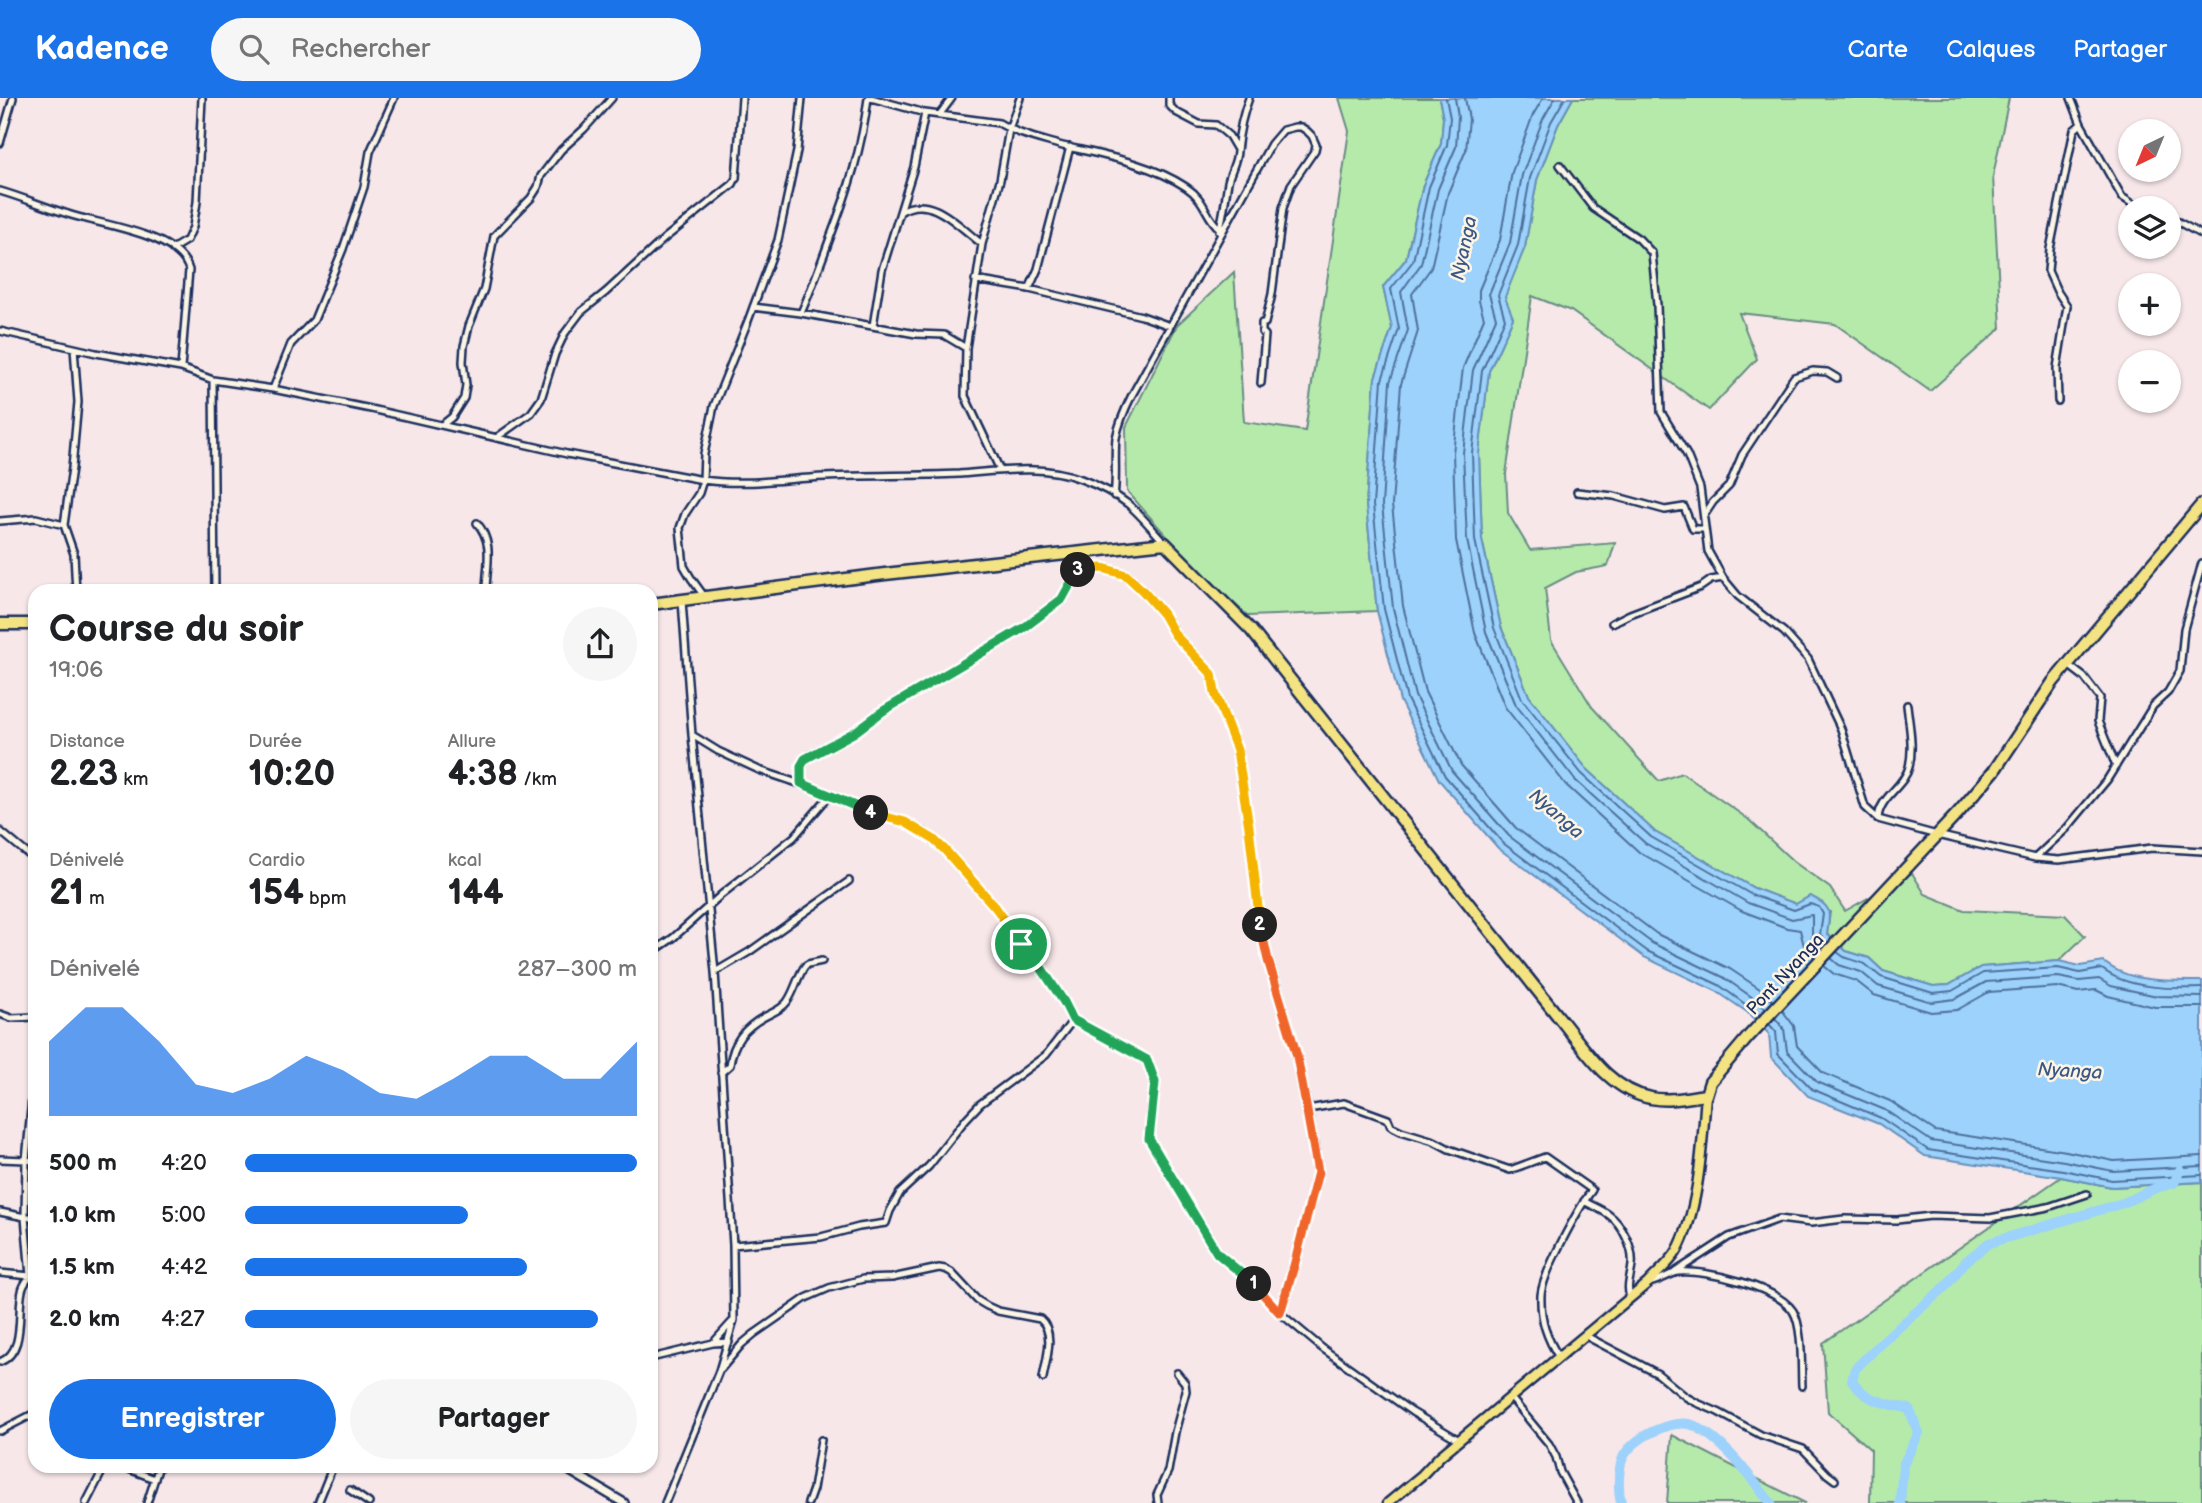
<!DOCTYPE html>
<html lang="fr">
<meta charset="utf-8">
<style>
body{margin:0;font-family:"Balsamiq Sans",sans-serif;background:#f6f6f6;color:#202124;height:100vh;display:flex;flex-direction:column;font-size:26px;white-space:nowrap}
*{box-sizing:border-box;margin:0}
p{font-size:23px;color:#757577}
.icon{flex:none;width:38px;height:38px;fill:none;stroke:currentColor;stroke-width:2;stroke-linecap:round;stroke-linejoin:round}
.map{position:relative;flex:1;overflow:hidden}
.details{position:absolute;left:28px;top:486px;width:630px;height:889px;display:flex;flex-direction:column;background:#fff;border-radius:21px;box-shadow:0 2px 5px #0004}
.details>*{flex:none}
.needle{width:46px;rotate:223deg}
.tools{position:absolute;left:2118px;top:21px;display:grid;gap:14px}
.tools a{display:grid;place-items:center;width:63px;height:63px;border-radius:50%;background:#fff;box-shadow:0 2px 5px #0004;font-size:35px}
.pin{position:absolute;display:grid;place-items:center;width:60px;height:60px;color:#fff;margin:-30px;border:4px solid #fff;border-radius:50%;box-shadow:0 2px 7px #0007}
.km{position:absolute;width:35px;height:35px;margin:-18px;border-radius:50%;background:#222;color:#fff;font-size:19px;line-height:35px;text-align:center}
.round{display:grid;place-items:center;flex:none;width:74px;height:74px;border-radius:37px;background:#f6f6f6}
.head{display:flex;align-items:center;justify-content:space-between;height:119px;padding:0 21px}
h1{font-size:38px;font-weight:700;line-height:52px}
.stats{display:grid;grid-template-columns:repeat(3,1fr);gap:10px;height:119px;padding:7px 21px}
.stats div{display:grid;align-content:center}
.stats b{font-size:35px;font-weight:700}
.stats small{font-size:19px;font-weight:400}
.stats p{font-size:19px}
.chart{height:196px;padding:14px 21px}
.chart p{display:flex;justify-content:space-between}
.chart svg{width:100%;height:126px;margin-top:7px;fill:#1a73e8;opacity:.7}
.primary-button{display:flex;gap:14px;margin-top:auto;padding:14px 21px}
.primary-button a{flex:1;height:80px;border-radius:42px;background:#1a73e8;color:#fff;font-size:28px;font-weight:700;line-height:80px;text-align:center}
.primary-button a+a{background:#f6f6f6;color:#202124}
ul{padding:0 21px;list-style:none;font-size:23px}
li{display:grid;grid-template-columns:112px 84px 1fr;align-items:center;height:52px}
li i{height:18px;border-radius:9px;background:#1a73e8}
header{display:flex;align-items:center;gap:42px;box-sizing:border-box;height:98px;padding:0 35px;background:#1a73e8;color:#fff}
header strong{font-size:33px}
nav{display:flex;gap:38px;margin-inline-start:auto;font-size:24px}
.search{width:490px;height:63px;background:#f6f6f6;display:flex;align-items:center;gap:18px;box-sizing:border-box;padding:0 24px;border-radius:38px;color:#757577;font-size:26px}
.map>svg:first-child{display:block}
.green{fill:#b6eaab;stroke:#688c84;stroke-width:2}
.water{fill:#9cd2fb;stroke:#6891bc;stroke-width:2}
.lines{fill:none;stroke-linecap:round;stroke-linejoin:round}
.shore{stroke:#4f709d;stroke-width:2}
.river{stroke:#9cd2fb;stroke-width:10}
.street-casing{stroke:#1b2f5e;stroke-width:10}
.secondary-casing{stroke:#1b2f5e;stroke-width:12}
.primary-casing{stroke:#1b2f5e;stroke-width:13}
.highway-casing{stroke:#1b2f5e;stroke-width:15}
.street{stroke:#fcf5e5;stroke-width:5}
.secondary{stroke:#fcf5e5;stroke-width:7}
.primary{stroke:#f4e382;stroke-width:8}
.highway{stroke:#f4e382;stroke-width:10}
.split-1-casing{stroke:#fff;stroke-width:14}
.split-2-casing{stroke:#fff;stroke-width:14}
.split-3-casing{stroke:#fff;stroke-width:14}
.split-4-casing{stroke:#fff;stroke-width:14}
.split-5-casing{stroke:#fff;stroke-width:14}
.split-1{stroke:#22a559;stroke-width:9}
.split-2{stroke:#f0652b;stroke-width:9}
.split-3{stroke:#f5b400;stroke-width:9}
.split-4{stroke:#22a559;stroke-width:9}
.split-5{stroke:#f5b400;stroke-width:9}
.labels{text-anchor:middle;stroke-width:5;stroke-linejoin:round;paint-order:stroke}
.street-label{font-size:18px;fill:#1b2f5e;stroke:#fcf5e5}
.water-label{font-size:19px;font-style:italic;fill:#3b5885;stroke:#fcf5e5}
</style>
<header>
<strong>Kadence</strong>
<div class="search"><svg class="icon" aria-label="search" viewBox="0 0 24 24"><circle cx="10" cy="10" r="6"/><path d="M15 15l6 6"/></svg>Rechercher</div>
<nav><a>Carte</a><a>Calques</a><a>Partager</a></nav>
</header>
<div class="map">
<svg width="2202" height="1405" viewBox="0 0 2202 1405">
<rect width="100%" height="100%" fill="#f7e7e9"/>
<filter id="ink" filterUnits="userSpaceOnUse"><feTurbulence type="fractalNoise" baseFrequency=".0143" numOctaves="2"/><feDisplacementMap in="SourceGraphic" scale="14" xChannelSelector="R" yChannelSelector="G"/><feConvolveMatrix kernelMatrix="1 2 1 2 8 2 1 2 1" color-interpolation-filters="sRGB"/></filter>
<g filter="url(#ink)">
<path class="green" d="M1339,0H1439L1443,20L1441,46L1423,87L1406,161L1383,189L1392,230L1375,280L1366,407L1377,513L1248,518L1194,469L1127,393L1126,329L1177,227L1234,174L1244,324L1305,333L1349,33Z
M1573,0H2009L1993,78L2001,230L1930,293L1835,226L1739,215L1757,261L1709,312L1571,213L1532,198L1506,376L1508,415L1530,452L1615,445L1608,468L1576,474L1545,490L1551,542L1592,609L1659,683L1682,675L1748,721L1794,764L1830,790L1845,813L1912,775L1925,796L1964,812L2065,817L2085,838L2059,863L1981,869L1949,887L1933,888L1883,873L1869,860L1846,853L1827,836L1830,814L1810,798L1796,806L1754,790L1655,734L1586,670L1529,598L1501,529L1482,441L1479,355L1489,273L1513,220L1504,199L1525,149L1537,82L1558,27Z
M2061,1079L2112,1089L2202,1084V1405H1870L1871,1352L1828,1314L1823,1245Z
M1672,1337L1805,1405H1667Z"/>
<path class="water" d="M1439,0H1573L1558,27L1537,82L1525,149L1505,199L1513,220L1489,273L1479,355L1482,442L1501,529L1529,598L1586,670L1655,734L1754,790L1796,806L1810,798C1833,808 1830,814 1827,836L1846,853L1869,860L1883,873L1933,888L1949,887L1981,869L2059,863L2080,868L2104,864C2129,885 2170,883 2202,883V1084L2112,1089L2061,1079L1925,1058L1879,1026L1808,998L1771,959L1769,936L1747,914L1716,893L1644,859L1498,750L1439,682L1400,603L1377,513L1366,407L1375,280L1392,230L1383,189L1406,161L1423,87L1441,46L1443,20Z"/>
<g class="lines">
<path class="shore" d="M1446,0L1450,20L1447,47L1429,89L1413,163L1391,191L1399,231L1382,282L1373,407L1384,511L1407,601L1445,678L1503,745L1647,853L1719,887L1760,917
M1455,0L1458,19L1456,49L1438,91L1421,166L1401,194L1408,232L1390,284L1382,407L1393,510L1415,598L1452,673L1509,738L1652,845L1723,879L1756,902L1766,911
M1465,0L1469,21L1466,52L1448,95L1431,170L1412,196L1418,233L1401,286L1392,407L1403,508L1425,594L1461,667L1516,730L1657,836L1730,871L1763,893L1773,903
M1543,0L1533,17L1512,74L1500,142L1479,192V203L1484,220L1463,270L1453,355L1456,442L1475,535L1505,609L1566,687L1639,754L1742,813L1787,830L1800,832L1804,848L1814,859
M1555,0L1543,21L1522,77L1510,145L1489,196L1496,220L1473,272L1463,355L1467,442L1486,534L1516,607L1575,682L1645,745L1748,805L1792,821L1812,817V840L1821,852
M1565,0L1551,24L1530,80L1518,147L1498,197L1505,221L1482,273L1472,355L1475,442L1494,530L1522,601L1581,675L1651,739L1752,797L1794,812L1810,806L1819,809L1823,816L1820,837L1827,845
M1837,854L1844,859L1865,866L1881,879L1933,895L1952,893L1983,875L2058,870L2080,875L2102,871C2128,891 2170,891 2202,890
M1831,860L1839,867L1861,874L1878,888L1932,904L1955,901L1986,884L2058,879L2079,883L2099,881L2111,888L2157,898L2202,899
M1824,868L1834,876L1856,883L1874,897L1931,914L1957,912L1989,894L2057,889L2078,894L2096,892L2108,898L2155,909H2202
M1782,912L1794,928L1797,948L1823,975L1890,1003L1935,1033L2066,1053L2114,1063L2202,1058
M1775,920L1784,931L1787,953L1817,984L1885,1012L1931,1043L2064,1063L2113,1073L2202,1068
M1769,926L1776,934L1778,956L1812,991L1881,1020L1928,1052L2063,1072L2112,1082L2202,1077"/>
<path class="river" d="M1621,1405C1618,1393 1618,1374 1622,1362C1629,1341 1674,1318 1695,1328C1727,1345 1748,1377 1771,1405
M1900,1405L1903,1367L1919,1335L1909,1311C1887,1305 1865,1304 1852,1282L1855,1271L1884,1242L1945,1189L1965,1164L1989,1145L2123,1105L2156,1090L2174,1085L2180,1072"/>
<defs>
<path id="street" d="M871,0L925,15L999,25C1017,36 1039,41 1059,47C1101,57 1150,65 1186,89C1206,102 1205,118 1219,130
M1169,0V7L1176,14L1199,26L1216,27L1229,38L1236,50
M2071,0L2081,26L2122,99L2139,110
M940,16L952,0
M0,45L13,0
M1560,67L1593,110L1639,141L1652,155L1657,207L1661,314L1687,357L1700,390L1708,453L1723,480L1738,498L1784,534L1808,561L1841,631L1865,709L1878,721L1937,737L2035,760L2059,762L2152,750L2202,753
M0,93C24,100 45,109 68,116C100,127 179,135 189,172L181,270
M900,114C931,94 959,129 982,146
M2168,118L2202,137
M1219,133C1224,117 1225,101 1228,84C1230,74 1237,63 1237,53C1239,34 1242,18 1249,0
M172,151L187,142L193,129L197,104L202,0
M975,182L1029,191L1142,218L1170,228
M1029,191L1038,171L1070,49
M753,209L801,215L916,236L944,237L966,250L965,298L1000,372
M801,215C812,190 821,165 830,140C848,93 862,50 868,0
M873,228L882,172L914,69L925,15
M0,233L96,255L181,270L213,282L273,291L371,311L567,356L703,382C744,388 784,381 825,379C870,377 914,378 959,376C999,373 1042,366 1081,381C1097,387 1114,395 1128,406C1141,417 1153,432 1165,445
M74,250L78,304L72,370L64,427L74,456L76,494
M966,250L982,146L1000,82L1009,31L1020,0
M213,282L215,494
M273,291L291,246L314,222L343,151L364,89L370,54L394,0
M2058,303L2057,270L2067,208L2057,193L2048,173L2050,151L2074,32L2081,26
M442,327L452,319L464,300L466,287L463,264L464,248L469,228L484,191L494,138L531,100L538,89L541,78L561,52L584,31L612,0
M496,340L531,315L541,301L555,256L565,235L581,214L606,194L665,140L733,86L736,80L742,0
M1577,394L1614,398L1665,412L1684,409L1693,431H1705
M1114,398C1117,379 1114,359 1116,340C1119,325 1125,311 1132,297L1271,46L1283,32L1295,29H1301L1307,33L1312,38L1316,47L1315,52L1291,87L1283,110L1272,196L1265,225H1262V234L1265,237L1261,285
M1705,416L1713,404L1729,388L1742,357L1794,279L1813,273L1827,274L1837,280
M0,423L36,420L64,427
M477,425C495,446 486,468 486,494
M1079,471L1103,470L1126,477L1144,493L1163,516L1176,537L1212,576L1215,595L1237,652L1249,729L1261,834L1297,958L1308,1011L1318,1074L1294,1168L1280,1215
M704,498L691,480L684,468L680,430L685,416L699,395L703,382L704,356L714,308L748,223L778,142L797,53L802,0
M1612,525L1630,516L1701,489L1711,482L1723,480
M2067,566L2084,579L2100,600L2098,623L2116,668
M692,637L718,653L759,672L821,693L855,709L905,724L924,734L945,752L996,810L1021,846L1036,862L1064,904L1073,922L1147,962L1155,984L1149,1041L1217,1155L1255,1186L1280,1215L1322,1250L1412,1314L1459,1342
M801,686C801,674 800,665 810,657L855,634L883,613L1025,529L1062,501L1079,471L1072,457
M1878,721C1879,699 1904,689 1909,669C1914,649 1909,626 1907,607
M0,733L35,762
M2035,760L2067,730L2107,682L2153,608L2168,594L2180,573L2184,531L2202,465
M651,855L673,840L721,797L794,739L829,698
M715,874L749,854L849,783
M0,916L11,920L35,919
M35,971L26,1062L35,1063
M721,975L730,967C733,944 744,930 764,919C773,914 781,912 787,904C795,893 797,879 805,868L808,866L822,863
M1308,1011L1344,1005L1388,1021L1391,1028L1401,1033L1434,1043L1449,1051L1510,1072L1545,1059L1592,1092C1578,1111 1543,1174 1541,1197C1540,1221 1546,1240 1559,1259
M0,1061L26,1062L25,1119H35
M1584,1103C1592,1108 1601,1111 1609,1117C1622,1126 1634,1151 1632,1167C1631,1179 1626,1187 1630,1200
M0,1114L25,1119L30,1178L0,1175
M733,1147L821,1139L859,1129L886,1125L890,1113L900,1095L929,1068L966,1021L980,1006L1046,957L1073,922
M1675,1174L1729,1139L1779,1121L1811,1125L1844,1121L1897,1122L1931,1118L1990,1120L2048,1109L2087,1096
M1648,1185C1660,1183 1669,1176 1678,1174C1705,1171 1777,1189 1793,1213C1803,1229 1801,1269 1802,1288
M1586,1238L1658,1276L1686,1299L1697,1305L1718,1314L1761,1337L1803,1351L1827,1376L1835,1382
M713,1245L732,1224
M651,1260L713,1245L729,1244
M0,1264C26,1254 17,1215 22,1193C23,1187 27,1183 30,1178L35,1177
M721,1271L742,1246L754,1236L806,1200L829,1190L863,1181L892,1180L939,1170L945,1171L951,1174L977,1202L987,1208L998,1213L1040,1221C1056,1234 1046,1262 1043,1280
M1511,1300L1549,1346L1556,1359L1560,1374L1577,1405
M0,1333L35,1315
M121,1368L155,1381
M350,1392L369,1405
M86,1405L105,1368
M147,1405L159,1368
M318,1405L333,1368
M665,1405L719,1273L734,1222L733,1147L715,874L692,637L682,503
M808,1405L813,1391L821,1342
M1158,1405L1157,1397L1168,1373L1175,1334L1186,1293L1185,1285L1177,1275"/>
<path id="secondary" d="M562,1368L624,1405"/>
<path id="primary" d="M1388,1405L1422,1377L1440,1358L1648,1185C1657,1175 1670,1165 1677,1153C1700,1111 1702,1044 1706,997"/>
<path id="highway" d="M651,506L885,476L1165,445L1251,532L1557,917C1583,948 1609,993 1651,1000C1669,1004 1688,999 1706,997L1710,984L1749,938L1958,715L1994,673L2053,584L2202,406
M0,526H35"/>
</defs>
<use href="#street" class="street-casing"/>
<use href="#secondary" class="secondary-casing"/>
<use href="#primary" class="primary-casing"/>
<use href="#highway" class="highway-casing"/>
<use href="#street" class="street"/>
<use href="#secondary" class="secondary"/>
<use href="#primary" class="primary"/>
<use href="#highway" class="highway"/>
</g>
</g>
<g class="lines" filter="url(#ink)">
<defs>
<path id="split-1" d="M1021,846L1036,862L1064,904L1073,922L1147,962L1155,984L1149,1041L1217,1155L1254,1186"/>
<path id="split-2" d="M1254,1186L1280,1215L1294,1168L1318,1074L1297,958L1268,862L1260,827"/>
<path id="split-3" d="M1078,472L1103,470L1126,477L1143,493L1163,516L1175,537L1212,576L1215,595L1237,652L1249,729L1260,827"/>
<path id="split-4" d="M871,715L801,685V668L805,661L855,634L883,613L1025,529L1062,501L1078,472"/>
<path id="split-5" d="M871,715L905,724L933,741L945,752L996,810L1021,846"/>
</defs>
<use href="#split-1" class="split-1-casing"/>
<use href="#split-2" class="split-2-casing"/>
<use href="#split-3" class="split-3-casing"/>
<use href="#split-4" class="split-4-casing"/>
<use href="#split-5" class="split-5-casing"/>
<use href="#split-1" class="split-1"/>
<use href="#split-2" class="split-2"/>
<use href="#split-3" class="split-3"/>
<use href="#split-4" class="split-4"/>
<use href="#split-5" class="split-5"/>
</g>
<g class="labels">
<g class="street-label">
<text transform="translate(1785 876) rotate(-47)" y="6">Pont Nyanga</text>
</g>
<g class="water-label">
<text transform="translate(1463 150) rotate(-78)" y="7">Nyanga</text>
<text transform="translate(1557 715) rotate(41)" y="7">Nyanga</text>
<text transform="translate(2070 972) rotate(3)" y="7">Nyanga</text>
</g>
</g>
</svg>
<div class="tools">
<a><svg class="needle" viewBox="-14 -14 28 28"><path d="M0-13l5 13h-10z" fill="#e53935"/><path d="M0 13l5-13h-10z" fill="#757577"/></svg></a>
<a><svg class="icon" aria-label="layers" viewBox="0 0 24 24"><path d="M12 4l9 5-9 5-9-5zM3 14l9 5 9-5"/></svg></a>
<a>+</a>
<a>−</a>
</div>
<div class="pin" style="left:1021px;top:846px;background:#1e9e55"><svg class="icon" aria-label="arrive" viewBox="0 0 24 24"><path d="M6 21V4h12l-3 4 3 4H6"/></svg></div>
<b class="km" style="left:1254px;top:1186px">1</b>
<b class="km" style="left:1260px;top:827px">2</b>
<b class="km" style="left:1078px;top:472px">3</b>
<b class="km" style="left:871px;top:715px">4</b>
<section class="details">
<div class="head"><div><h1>Course du soir</h1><p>19:06</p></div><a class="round"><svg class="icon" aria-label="share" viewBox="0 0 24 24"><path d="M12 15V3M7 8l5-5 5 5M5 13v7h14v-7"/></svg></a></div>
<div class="stats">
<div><p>Distance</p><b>2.23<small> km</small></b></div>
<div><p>Durée</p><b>10:20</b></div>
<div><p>Allure</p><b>4:38<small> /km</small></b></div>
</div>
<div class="stats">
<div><p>Dénivelé</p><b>21<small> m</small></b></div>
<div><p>Cardio</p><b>154<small> bpm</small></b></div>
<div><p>kcal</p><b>144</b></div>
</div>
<div class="chart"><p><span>Dénivelé</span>287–300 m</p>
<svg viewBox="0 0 160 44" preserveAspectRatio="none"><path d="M0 44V18L10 6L20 6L30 18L40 33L50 36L60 31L70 23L80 28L90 36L100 38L110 31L120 23L130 23L140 31L150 31L160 18V44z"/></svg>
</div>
<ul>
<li><b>500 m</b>4:20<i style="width:100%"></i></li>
<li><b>1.0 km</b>5:00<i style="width:57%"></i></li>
<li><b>1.5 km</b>4:42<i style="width:72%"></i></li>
<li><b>2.0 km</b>4:27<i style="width:90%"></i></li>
</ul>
<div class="primary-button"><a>Enregistrer</a><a>Partager</a></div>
</section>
</div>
